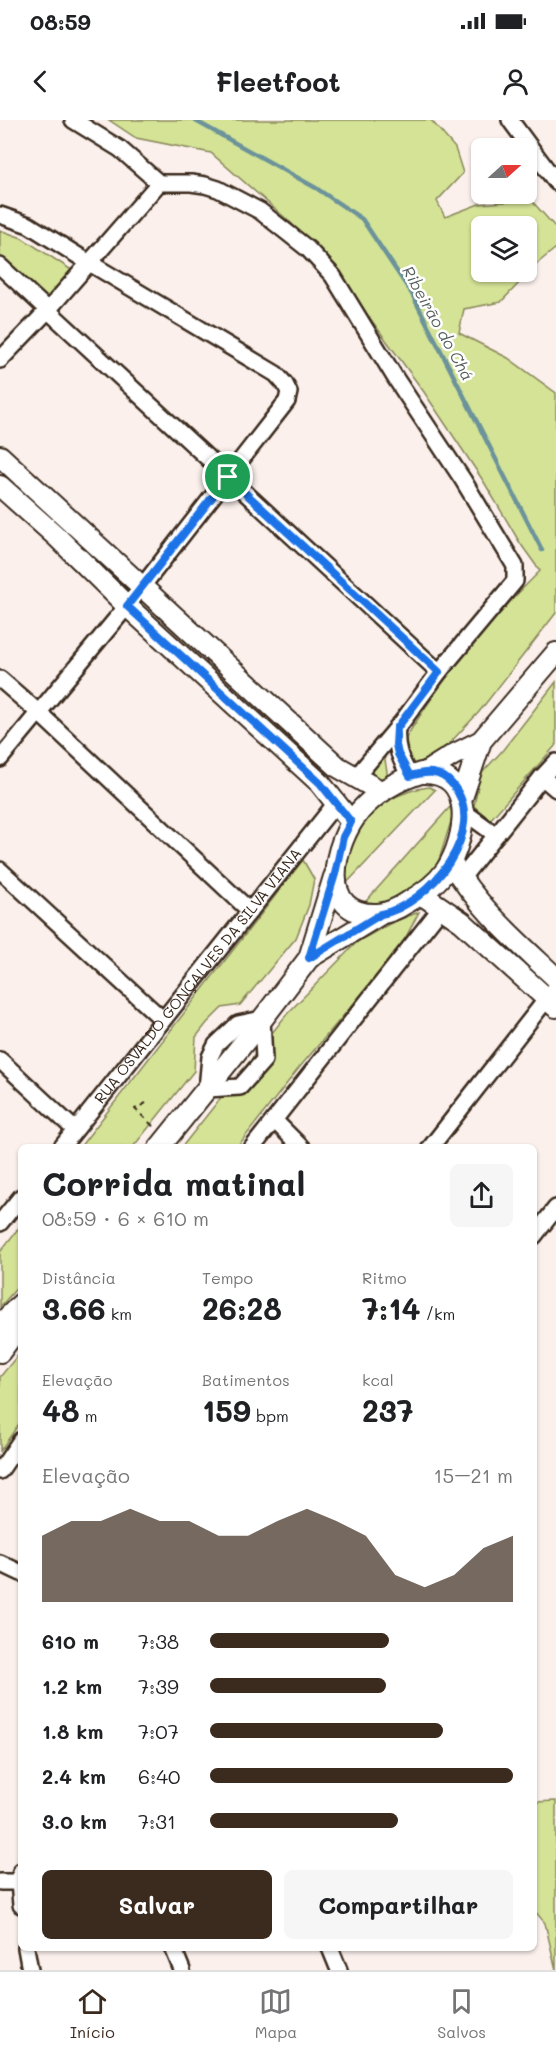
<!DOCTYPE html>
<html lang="pt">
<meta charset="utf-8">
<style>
body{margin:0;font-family:Mali,sans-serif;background:#f6f6f6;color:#202124;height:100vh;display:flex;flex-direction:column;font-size:22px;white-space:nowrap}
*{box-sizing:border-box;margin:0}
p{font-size:20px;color:#757577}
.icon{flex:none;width:33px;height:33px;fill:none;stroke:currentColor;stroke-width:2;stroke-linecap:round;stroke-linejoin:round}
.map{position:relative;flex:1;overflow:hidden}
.drawer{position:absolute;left:18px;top:1024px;width:519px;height:807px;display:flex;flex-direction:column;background:#fff;border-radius:9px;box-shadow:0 2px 4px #0004}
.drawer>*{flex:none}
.needle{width:39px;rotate:69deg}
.controls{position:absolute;left:471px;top:18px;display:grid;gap:12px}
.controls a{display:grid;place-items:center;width:66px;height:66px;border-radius:9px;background:#fff;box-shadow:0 2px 4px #0004;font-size:30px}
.pin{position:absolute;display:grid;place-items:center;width:51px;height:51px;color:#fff;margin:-26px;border:3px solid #fff;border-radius:50%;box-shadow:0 2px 6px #0007}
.round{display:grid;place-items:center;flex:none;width:63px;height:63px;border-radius:9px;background:#f6f6f6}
.overview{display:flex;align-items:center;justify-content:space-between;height:102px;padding:0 24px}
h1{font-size:33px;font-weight:800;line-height:45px}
.stats{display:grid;grid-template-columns:repeat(3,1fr);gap:9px;height:102px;padding:6px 24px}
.stats div{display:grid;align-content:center}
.stats b{font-size:30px;font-weight:800}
.stats small{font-size:16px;font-weight:400}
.stats p{font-size:16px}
.chart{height:168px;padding:12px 24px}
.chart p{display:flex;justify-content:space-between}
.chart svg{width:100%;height:108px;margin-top:6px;fill:#3b2a1e;opacity:.7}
.button{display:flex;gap:12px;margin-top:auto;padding:12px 24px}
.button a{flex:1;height:69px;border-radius:9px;background:#3b2a1e;color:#fff;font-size:24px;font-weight:800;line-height:69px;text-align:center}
.button a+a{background:#f6f6f6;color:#202124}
ul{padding:0 24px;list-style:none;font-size:20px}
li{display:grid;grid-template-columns:96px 72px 1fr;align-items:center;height:45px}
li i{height:15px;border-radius:8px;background:#3b2a1e}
.status{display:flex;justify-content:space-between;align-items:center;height:42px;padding:0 30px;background:#fff;direction:ltr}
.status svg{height:16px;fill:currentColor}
header{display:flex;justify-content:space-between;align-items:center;height:78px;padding:0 24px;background:#fff;font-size:27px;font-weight:800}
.dock{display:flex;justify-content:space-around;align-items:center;height:84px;border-top:2px solid #e0e0e0;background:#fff;font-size:16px;color:#757577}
.dock a{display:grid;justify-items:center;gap:3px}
.dock .selected{color:#3b2a1e}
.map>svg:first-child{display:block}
.green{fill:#d4e396;stroke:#88865a;stroke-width:1.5;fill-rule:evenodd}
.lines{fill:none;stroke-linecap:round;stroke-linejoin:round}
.stream{stroke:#6c939a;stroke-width:4.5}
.minor-casing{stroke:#3b2a1e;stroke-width:20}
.major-casing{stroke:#3b2a1e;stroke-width:24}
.path{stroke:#3b2a1e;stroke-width:2;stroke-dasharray:6 4.5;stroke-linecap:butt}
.minor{stroke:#fff;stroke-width:15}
.major{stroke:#fff;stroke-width:20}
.route-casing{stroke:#fff;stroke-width:12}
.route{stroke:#1a73e8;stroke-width:8}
.labels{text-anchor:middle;stroke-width:5;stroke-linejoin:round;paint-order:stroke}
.street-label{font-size:15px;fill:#3b2a1e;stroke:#fff}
.water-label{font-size:16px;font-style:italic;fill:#545f5c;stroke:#fff}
</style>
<div class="status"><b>08:59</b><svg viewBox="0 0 49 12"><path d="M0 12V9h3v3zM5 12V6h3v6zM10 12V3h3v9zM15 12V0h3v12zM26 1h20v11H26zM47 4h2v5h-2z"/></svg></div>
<header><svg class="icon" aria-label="back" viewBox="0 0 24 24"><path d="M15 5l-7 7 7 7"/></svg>Fleetfoot<svg class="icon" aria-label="person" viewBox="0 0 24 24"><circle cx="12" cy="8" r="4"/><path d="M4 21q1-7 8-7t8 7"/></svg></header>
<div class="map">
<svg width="556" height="1850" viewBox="0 0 556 1850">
<rect width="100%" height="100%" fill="#fbf0ec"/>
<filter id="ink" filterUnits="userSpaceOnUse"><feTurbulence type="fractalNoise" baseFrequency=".0167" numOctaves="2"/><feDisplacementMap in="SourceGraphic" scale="12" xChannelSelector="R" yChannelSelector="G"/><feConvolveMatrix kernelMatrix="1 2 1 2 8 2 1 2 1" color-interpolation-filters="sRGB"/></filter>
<g filter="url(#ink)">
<path class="green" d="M109,0H431L455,28L463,53L437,81L445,97L479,84L531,80L556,108V128L539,142L501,182L464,189L459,213L508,238L556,273V493L479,592L446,627L418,647L411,646L402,624C440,561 488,502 540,451L520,423L484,362L424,272L326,138L290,102L211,33L136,18ZM482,106H526V152H482Z
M0,110L22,118L73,151L44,181L0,140Z
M556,562V625L490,700L474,686L480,655L502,631Z
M384,634L387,652V659L378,661L365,656Z
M429,667L435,670L341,769C338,758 343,749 346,738C349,730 351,720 356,712C370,687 402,670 429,667Z
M450,687L453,695L438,743L427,759L399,780L359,789Z
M303,740L314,759L309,785L296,818L240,885L222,888L207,903L196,917L194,951L133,1027H80Z
M419,792L399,830L299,948L237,1027L181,1028L287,894L357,822L391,803Z
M21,1105V1163L0,1187V1132Z
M21,1231V1301L0,1331V1257Z
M556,1681V1850L545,1803L534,1790V1682Z"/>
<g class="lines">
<path class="stream" d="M194,0L316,68L362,99L412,174L542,430"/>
<defs>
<g id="minor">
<path d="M73,0L120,29L159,63H191L205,65L218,69L260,91L308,129L333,156L396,259L463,360L515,446V461L439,552L402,602L356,657"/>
<path d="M510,0L556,62"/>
<path d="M0,95L29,105L88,142L276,254L285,264L289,272L287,281L127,486L0,639"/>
<path d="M0,146L439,552"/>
<path d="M0,240L48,190L159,63"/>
<path d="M0,559L38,592L250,791"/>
<path d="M397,607C395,626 400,640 410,656"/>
<path d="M542,657L556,669"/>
<path d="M463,691L496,715"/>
<path d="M0,750L162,899"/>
<path d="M461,759L542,657L556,642"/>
<path d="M262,899L264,940L240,967L207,969L210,937L216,925L238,904Z"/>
<path d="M0,940L75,1010"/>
<path d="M274,1000L302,1028"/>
<path id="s1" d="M61,1028L336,683"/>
<path d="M252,1028L441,788"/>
<path d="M430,1028L556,867"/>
<path d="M0,1103L21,1077"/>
<path d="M534,1116L556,1088"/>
<path d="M0,1351L21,1320"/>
<path d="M0,1443L21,1453"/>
<path d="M21,1751L19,1762L21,1785"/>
<path d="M0,1762H21"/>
<path d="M26,1828L30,1850"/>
<path d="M173,1828L182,1850"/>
<path d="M330,1828L339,1850"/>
</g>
<path id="major" d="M0,336L338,647L382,672
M0,366L56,416L127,486L320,663L351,702
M426,652L453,635L481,621
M421,653C477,650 467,718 446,750C437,763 422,774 408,782C399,788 389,793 378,794C316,797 333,722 360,691C376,673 398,660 421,653Z
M461,681L481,621L556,533
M451,742C478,788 518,822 556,858
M421,774L462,802L556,887
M309,838L381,794
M159,1028L254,910L309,838L334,757
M0,1205L21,1184
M0,1232L21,1204"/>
</defs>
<use href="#minor" class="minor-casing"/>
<use href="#major" class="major-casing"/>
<path class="path" d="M146,983L135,989L155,1008"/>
<use href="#minor" class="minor"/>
<use href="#major" class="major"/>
</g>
</g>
<g class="lines" filter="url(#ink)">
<defs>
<path id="route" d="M228,357L439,552L397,608L396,625L398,634L410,656C426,651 440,650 452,664C491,709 429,785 381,794L309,838L335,754L343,717L351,702L320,663L127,486Z"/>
</defs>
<use href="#route" class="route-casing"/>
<use href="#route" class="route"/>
</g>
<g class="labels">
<g class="street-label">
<text dy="5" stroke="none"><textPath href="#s1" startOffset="220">RUA OSVALDO GONÇALVES DA SILVA VIANA</textPath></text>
</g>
<g class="water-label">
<text transform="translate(438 203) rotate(61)" y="6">Ribeirão do Chá</text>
</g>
</g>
</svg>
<div class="controls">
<a><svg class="needle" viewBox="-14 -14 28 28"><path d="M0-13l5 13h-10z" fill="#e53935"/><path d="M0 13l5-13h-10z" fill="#757577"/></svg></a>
<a><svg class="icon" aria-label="layers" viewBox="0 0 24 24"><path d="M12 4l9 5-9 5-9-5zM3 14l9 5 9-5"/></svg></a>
</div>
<div class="pin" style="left:228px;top:357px;background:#1e9e55"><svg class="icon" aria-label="arrive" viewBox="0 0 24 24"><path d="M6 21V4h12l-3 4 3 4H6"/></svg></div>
<section class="drawer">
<div class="overview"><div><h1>Corrida matinal</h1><p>08:59 · 6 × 610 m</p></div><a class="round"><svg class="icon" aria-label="share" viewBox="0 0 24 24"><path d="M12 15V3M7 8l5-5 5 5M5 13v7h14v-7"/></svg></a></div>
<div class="stats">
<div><p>Distância</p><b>3.66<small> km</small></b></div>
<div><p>Tempo</p><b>26:28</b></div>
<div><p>Ritmo</p><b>7:14<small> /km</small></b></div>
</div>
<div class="stats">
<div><p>Elevação</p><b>48<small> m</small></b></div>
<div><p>Batimentos</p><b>159<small> bpm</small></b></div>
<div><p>kcal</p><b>237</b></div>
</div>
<div class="chart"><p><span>Elevação</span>15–21 m</p>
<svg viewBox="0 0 160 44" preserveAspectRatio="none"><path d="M0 44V17L10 11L20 11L30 6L40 11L50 11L60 17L70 17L80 11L90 6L100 11L110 17L120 33L130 38L140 33L150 22L160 17V44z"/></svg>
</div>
<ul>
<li><b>610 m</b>7:38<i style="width:59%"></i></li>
<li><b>1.2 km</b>7:39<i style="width:58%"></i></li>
<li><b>1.8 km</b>7:07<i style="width:77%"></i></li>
<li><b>2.4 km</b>6:40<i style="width:100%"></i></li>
<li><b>3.0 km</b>7:31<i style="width:62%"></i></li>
</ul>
<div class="button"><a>Salvar</a><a>Compartilhar</a></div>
</section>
</div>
<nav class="dock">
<a class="selected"><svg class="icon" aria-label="home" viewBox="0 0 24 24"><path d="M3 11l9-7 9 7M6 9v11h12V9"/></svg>Início</a>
<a><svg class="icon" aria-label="map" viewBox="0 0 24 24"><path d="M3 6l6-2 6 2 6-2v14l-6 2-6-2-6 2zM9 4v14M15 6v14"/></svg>Mapa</a>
<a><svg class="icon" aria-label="saved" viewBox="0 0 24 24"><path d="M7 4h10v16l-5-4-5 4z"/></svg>Salvos</a>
</nav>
